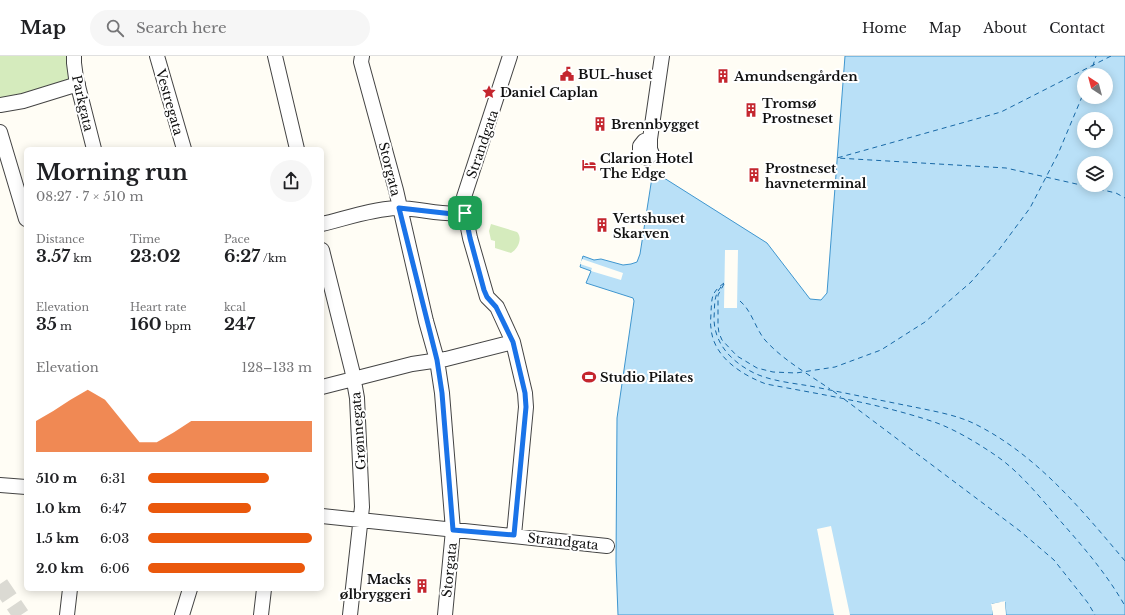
<!DOCTYPE html>
<meta charset="utf-8">
<style>
body{margin:0;font-family:"Libre Baskerville",serif;background:#f6f6f6;color:#202124;height:100vh;display:flex;flex-direction:column;font-size:15px;white-space:nowrap}
*{box-sizing:border-box;margin:0}
p{font-size:13px;color:#757577}
.icon{flex:none;width:22px;height:22px;fill:none;stroke:currentColor;stroke-width:2;stroke-linecap:round;stroke-linejoin:round}
.map{position:relative;flex:1;overflow:hidden}
.side{position:absolute;left:24px;top:91px;width:300px;height:444px;display:flex;flex-direction:column;background:#fff;border-radius:6px;box-shadow:0 2px 10px #0003}
.side>*{flex:none}
.needle{width:26px;rotate:324deg}
.tools{position:absolute;left:1077px;top:12px;display:grid;gap:8px}
.tools a{display:grid;place-items:center;width:36px;height:36px;border-radius:50%;background:#fff;box-shadow:0 2px 10px #0003;font-size:20px}
.pin{position:absolute;display:grid;place-items:center;width:34px;height:34px;color:#fff;margin:-17px;border-radius:8px;box-shadow:0 2px 6px #0006}
.round{display:grid;place-items:center;flex:none;width:42px;height:42px;border-radius:21px;background:#f6f6f6}
.overview{display:flex;align-items:center;justify-content:space-between;height:68px;padding:0 12px}
h1{font-size:22px;font-weight:700;line-height:30px}
.metrics{display:grid;grid-template-columns:repeat(3,1fr);gap:6px;height:68px;padding:4px 12px}
.metrics div{display:grid;align-content:center}
.metrics b{font-size:17px;font-weight:700}
.metrics small{font-size:11px;font-weight:400}
.metrics p{font-size:11px}
.chart{height:112px;padding:8px 12px}
.chart p{display:flex;justify-content:space-between}
.chart svg{width:100%;height:72px;margin-top:4px;fill:#ea580c;opacity:.7}
ul{padding:0 12px;list-style:none;font-size:13px}
li{display:grid;grid-template-columns:64px 48px 1fr;align-items:center;height:30px}
li i{height:10px;border-radius:5px;background:#ea580c}
header{display:flex;align-items:center;gap:24px;box-sizing:border-box;height:56px;padding:0 20px;background:#fff;border-bottom:1px solid #e0e0e0}
header strong{font-size:19px}
nav{display:flex;gap:22px;margin-inline-start:auto;font-size:14px}
.search{width:280px;height:36px;background:#f6f6f6;display:flex;align-items:center;gap:10px;box-sizing:border-box;padding:0 14px;border-radius:22px;color:#757577;font-size:15px}
.map>svg:first-child{display:block}
.green{fill:#d5ebbd}
.water{fill:#b9e0f7;stroke:#3f96cf;fill-rule:evenodd}
.pier{fill:#fffdf5}
.lines{fill:none;stroke-linecap:round;stroke-linejoin:round}
.ferry{stroke:#1768a6;stroke-width:1;stroke-dasharray:5 4;stroke-linecap:butt}
.major-tunnel{stroke:#dbdad3;stroke-width:17;stroke-dasharray:17 8;stroke-linecap:butt}
.minor-casing{stroke:#444;stroke-width:16}
.minor{stroke:#fff;stroke-width:14}
.route-casing{stroke:#fff;stroke-width:8}
.route{stroke:#1a73e8;stroke-width:5}
.labels{text-anchor:middle;stroke-width:4;stroke-linejoin:round;paint-order:stroke}
.poi-label{font-size:13px;font-weight:bold;fill:#111;stroke:#fff;text-anchor:start}
.street-label{font-size:13px;fill:#111;stroke:#fff}
</style>
<header>
<strong>Map</strong>
<div class="search"><svg class="icon" aria-label="search" viewBox="0 0 24 24"><circle cx="10" cy="10" r="6"/><path d="M15 15l6 6"/></svg>Search here</div>
<nav><a>Home</a><a>Map</a><a>About</a><a>Contact</a></nav>
</header>
<div class="map">
<svg width="1125" height="559" viewBox="0 0 1125 559">
<rect width="100%" height="100%" fill="#fffdf5"/>
<path class="green" d="M0,0H68L70,25L0,46Z
M491,168L517,176C523,182 518,193 511,197L495,192V185L491,184L489,175Z"/>
<path class="water" d="M845,0H1125V559H1006L1005,546L992,548L993,559H618L616,506L617,362L634,245L633,242L586,227L591,215L580,211L583,200L594,204L601,203L623,209L631,208L637,206L640,198L653,115L767,187L810,243L821,244L827,237ZM1084,19H1106V41H1084ZM1084,63H1106V85H1084ZM1084,107H1106V129H1084Z"/>
<path class="pier" d="M725,194H738L737,252H724Z
M582,203L623,217L621,224L591,215L592,212L580,208Z
M831,470L850,559H834L817,473Z
M1005,545L1006,559H1004L1003,548L994,550L995,559H993L991,548Z"/>
<g class="lines">
<path class="ferry" d="M1111,0L1001,56L837,102L1006,112L1116,137L1125,142
M1090,19L1096,0
M724,227C711,237 712,241 711,256C711,261 710,267 711,272C713,301 742,319 766,328C824,339 882,348 937,367C958,375 979,388 998,401C1023,419 1043,445 1063,468C1086,494 1108,520 1125,550
M724,228L718,239V270L719,277L722,284L737,300L757,312L773,316L796,317L835,311L881,294L925,266L971,226L998,195L1030,152L1058,98L1084,36
M721,231C713,240 715,251 714,262C714,288 732,306 754,317C771,325 792,327 810,330C845,337 879,344 914,351C933,355 957,359 975,368C1037,399 1081,453 1125,505
M740,245C752,255 755,272 765,284C783,304 808,318 830,333
M833,335L841,341
M844,343L1020,475L1054,504L1088,547L1095,559"/>
<path class="major-tunnel" d="M0,528L21,559"/>
<defs>
<path id="minor" d="M74,0V7L76,22L94,93
M157,0L184,93
M275,0L297,93
M362,0L361,6L396,134L426,265L437,304L442,337L453,474L445,559
M510,0L464,141L465,157L470,182L485,234L487,241L497,251L513,286L525,337L526,351L514,479
M0,49L23,45L78,28
M0,76L26,163
M650,83L644,85L640,90V99L647,102L652,98L650,93V83L662,0
M322,168C347,162 372,153 397,152C420,152 442,160 465,157
M322,194L352,314L357,342L362,451L350,559
M322,331L412,308L446,303L513,286
M0,429L26,431
M322,460L607,490
M67,559L70,533
M182,559L190,533
M261,559L264,533"/>
</defs>
<use href="#minor" class="minor-casing"/>
<use href="#minor" class="minor"/>
</g>
<g class="lines">
<defs>
<path id="route" d="M399,152L453,158L465,157L470,182L484,234L487,241L496,251L513,286L525,337L526,351L514,479L453,474L442,337L437,304Z"/>
</defs>
<use href="#route" class="route-casing"/>
<use href="#route" class="route"/>
</g>
<defs>
<symbol id="civic-bare" viewBox="-9 -9 18 18"><path d="M-.6-6.5H3V-4.5H.6V-3L4-1V1h2V6H-6V1h2V-1L-.6-3ZM-1.2 2.5V6h2.4V2.5Z" fill="#c4262e" stroke="#fff" stroke-width="2.5" paint-order="stroke"/></symbol>
<symbol id="building-bare" viewBox="-9 -9 18 18"><path d="M-4-6H4V6H1V3H-1V6H-4ZM-2.5-4.3h1.7v1.8h-1.7ZM.8-4.3h1.7v1.8H.8ZM-2.5-1h1.7V.8h-1.7ZM.8-1h1.7V.8H.8Z" fill="#c4262e" stroke="#fff" stroke-width="2.5" paint-order="stroke"/></symbol>
<symbol id="sight-bare" viewBox="-9 -9 18 18"><path d="M0-6L1.8-2.2L6-1.7L2.9 1.2L3.7 5.4L0 3.3L-3.7 5.4L-2.9 1.2L-6-1.7L-1.8-2.2Z" fill="#c4262e" stroke="#fff" stroke-width="2.5" paint-order="stroke"/></symbol>
<symbol id="hotel-bare" viewBox="-9 -9 18 18"><path d="M-6-4.5h1.5V1H6V5H4.5V3h-9V5H-6ZM-4 0a1.8 1.8 0 1 1 3.6 0ZM.5 0V-2.5h3Q6-2.5 6 0Z" fill="#c4262e" stroke="#fff" stroke-width="2.5" paint-order="stroke"/></symbol>
<symbol id="stadium-bare" viewBox="-9 -9 18 18"><path d="M0-5a6.5 5 0 1 0 0 10a6.5 5 0 1 0 0-10ZM-3.5-1.8h7v3.6h-7Z" fill="#c4262e" stroke="#fff" stroke-width="2.5" paint-order="stroke"/></symbol>
</defs>
<g fill-rule="evenodd">
<use href="#civic-bare" x="557" y="8" width="20" height="20"/>
<use href="#building-bare" x="713" y="10" width="20" height="20"/>
<use href="#sight-bare" x="479" y="26" width="20" height="20"/>
<use href="#building-bare" x="741" y="44" width="20" height="20"/>
<use href="#building-bare" x="590" y="58" width="20" height="20"/>
<use href="#hotel-bare" x="579" y="99" width="20" height="20"/>
<use href="#building-bare" x="744" y="109" width="20" height="20"/>
<use href="#building-bare" x="592" y="159" width="20" height="20"/>
<use href="#stadium-bare" x="579" y="311" width="20" height="20"/>
<use href="#building-bare" x="412" y="520" width="20" height="20"/>
</g>
<g class="labels">
<g class="poi-label">
<text x="578" y="23">BUL-huset</text>
<text x="734" y="25">Amundsengården</text>
<text x="500" y="41">Daniel Caplan</text>
<text x="762" y="52">Tromsø<tspan x="762" dy="15">Prostneset</tspan></text>
<text x="611" y="73">Brennbygget</text>
<text x="600" y="107">Clarion Hotel<tspan x="600" dy="15">The Edge</tspan></text>
<text x="765" y="117">Prostneset<tspan x="765" dy="15">havneterminal</tspan></text>
<text x="613" y="167">Vertshuset<tspan x="613" dy="15">Skarven</tspan></text>
<text x="600" y="326">Studio Pilates</text>
<text x="411" y="528" text-anchor="end">Macks<tspan x="411" dy="15">ølbryggeri</tspan></text>
</g>
<g class="street-label">
<text transform="translate(170 46) rotate(74)" y="5">Vestregata</text>
<text transform="translate(83 47) rotate(77)" y="5">Parkgata</text>
<text transform="translate(482 88) rotate(-71)" y="5">Strandgata</text>
<text transform="translate(390 113) rotate(76)" y="5">Storgata</text>
<text transform="translate(358 375) rotate(-94)" y="5">Grønnegata</text>
<text transform="translate(563 485) rotate(6)" y="5">Strandgata</text>
<text transform="translate(449 514) rotate(-84)" y="5">Storgata</text>
</g>
</g>
</svg>
<div class="tools">
<a><svg class="needle" viewBox="-14 -14 28 28"><path d="M0-13l5 13h-10z" fill="#e53935"/><path d="M0 13l5-13h-10z" fill="#757577"/></svg></a>
<a><svg class="icon" aria-label="locate" viewBox="0 0 24 24"><circle cx="12" cy="12" r="6"/><path d="M12 2v4M12 18v4M2 12h4M18 12h4"/></svg></a>
<a><svg class="icon" aria-label="layers" viewBox="0 0 24 24"><path d="M12 4l9 5-9 5-9-5zM3 14l9 5 9-5"/></svg></a>
</div>
<div class="pin" style="left:465px;top:157px;background:#1e9e55"><svg class="icon" aria-label="arrive" viewBox="0 0 24 24"><path d="M6 21V4h12l-3 4 3 4H6"/></svg></div>
<section class="side">
<div class="overview"><div><h1>Morning run</h1><p>08:27 · 7 × 510 m</p></div><a class="round"><svg class="icon" aria-label="share" viewBox="0 0 24 24"><path d="M12 15V3M7 8l5-5 5 5M5 13v7h14v-7"/></svg></a></div>
<div class="metrics">
<div><p>Distance</p><b>3.57<small> km</small></b></div>
<div><p>Time</p><b>23:02</b></div>
<div><p>Pace</p><b>6:27<small> /km</small></b></div>
</div>
<div class="metrics">
<div><p>Elevation</p><b>35<small> m</small></b></div>
<div><p>Heart rate</p><b>160<small> bpm</small></b></div>
<div><p>kcal</p><b>247</b></div>
</div>
<div class="chart"><p><span>Elevation</span>128–133 m</p>
<svg viewBox="0 0 160 44" preserveAspectRatio="none"><path d="M0 44V25L10 19L20 12L30 6L40 12L50 25L60 38L70 38L80 32L90 25L100 25L110 25L120 25L130 25L140 25L150 25L160 25V44z"/></svg>
</div>
<ul>
<li><b>510 m</b>6:31<i style="width:74%"></i></li>
<li><b>1.0 km</b>6:47<i style="width:63%"></i></li>
<li><b>1.5 km</b>6:03<i style="width:100%"></i></li>
<li><b>2.0 km</b>6:06<i style="width:96%"></i></li>
</ul>
</section>
</div>
